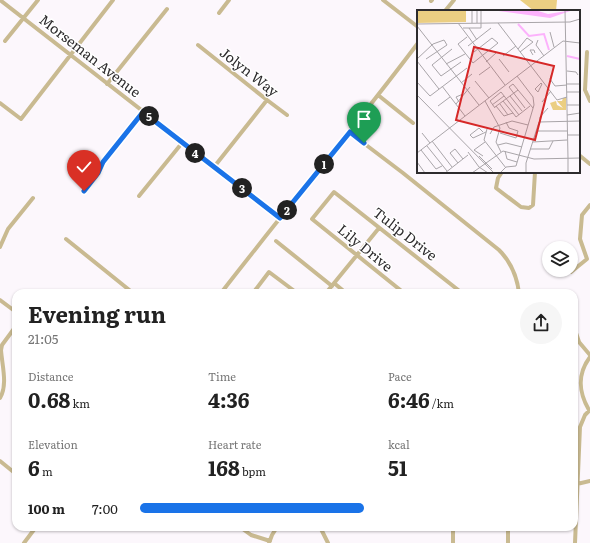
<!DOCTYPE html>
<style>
body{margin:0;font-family:Literata,serif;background:#f6f6f6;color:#222;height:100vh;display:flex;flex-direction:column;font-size:15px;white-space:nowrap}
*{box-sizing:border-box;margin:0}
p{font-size:13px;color:#767676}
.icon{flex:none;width:22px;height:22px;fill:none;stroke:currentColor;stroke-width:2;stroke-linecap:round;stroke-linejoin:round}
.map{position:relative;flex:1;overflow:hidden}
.details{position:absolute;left:12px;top:289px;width:566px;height:242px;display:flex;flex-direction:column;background:#fff;border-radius:12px;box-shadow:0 1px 3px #0004}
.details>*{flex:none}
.fabs{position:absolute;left:542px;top:241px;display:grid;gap:8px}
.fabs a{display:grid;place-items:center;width:36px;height:36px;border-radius:50%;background:#fff;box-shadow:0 1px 3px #0004;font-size:20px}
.pin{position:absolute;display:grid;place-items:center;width:34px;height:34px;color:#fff;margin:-41px -17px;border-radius:50% 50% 50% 0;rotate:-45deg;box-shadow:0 0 4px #0007}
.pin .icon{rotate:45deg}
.km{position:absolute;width:20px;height:20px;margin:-10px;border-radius:50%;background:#222;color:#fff;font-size:11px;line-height:20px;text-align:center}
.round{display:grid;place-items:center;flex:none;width:42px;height:42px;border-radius:21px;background:#f6f6f6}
.summary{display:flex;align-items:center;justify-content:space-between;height:68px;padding:0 16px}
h1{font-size:22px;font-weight:700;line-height:30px}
.metrics{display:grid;grid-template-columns:repeat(3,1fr);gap:6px;height:68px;padding:4px 16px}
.metrics div{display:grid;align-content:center}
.metrics b{font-size:20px;font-weight:700}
.metrics small{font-size:11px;font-weight:400}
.metrics p{font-size:11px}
ul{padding:0 16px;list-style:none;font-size:13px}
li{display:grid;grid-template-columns:64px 48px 1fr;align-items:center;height:30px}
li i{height:10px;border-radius:5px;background:#1a73e8}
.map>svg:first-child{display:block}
.green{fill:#ebce82}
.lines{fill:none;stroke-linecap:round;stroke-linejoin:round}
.minor{stroke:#c9ba91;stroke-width:4}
.route-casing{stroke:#fff;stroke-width:8}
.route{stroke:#1a73e8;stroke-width:5}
.labels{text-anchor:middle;stroke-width:3;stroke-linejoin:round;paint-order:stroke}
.street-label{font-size:14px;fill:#2d2b2d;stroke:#fff}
.inset-river{fill:none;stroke:#fcb2fc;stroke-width:2}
.inset-road{fill:none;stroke:#a9a5a9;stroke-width:1}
.view{fill:#d62828;fill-opacity:0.15;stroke:#d62828;stroke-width:2}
.inset-edge{fill:none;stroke:#2d2b2d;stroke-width:2}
</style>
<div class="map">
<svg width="590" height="543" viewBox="0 0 590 543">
<rect width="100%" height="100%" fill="#fcf7fc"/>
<path class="green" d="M520,0H557L556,11H534Z"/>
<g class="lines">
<path class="minor" d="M0,0L280,218
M383,0L418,27
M431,1L432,0
M445,11L454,0
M219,13L229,0
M5,41L38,0
M198,45L267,100L287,115
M587,52L585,90L590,101
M107,84L167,9
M378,95L413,123
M0,103L21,119L113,0
M349,132L403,173L499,250C511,262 517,276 519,293
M579,155L590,164
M214,167L267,100
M502,172L498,178L496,188L521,207L529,208L533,205L535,172
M84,191L98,173L103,162L143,112
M139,196L182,143
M66,239L133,293
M276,241L332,286
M0,247L8,229L33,198
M571,272L587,259L580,239L582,215L590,205
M334,283L346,293
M42,293V292
M221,293C286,209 354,128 418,43
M253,293L269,272L297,293
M326,293L379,228
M404,293L312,219L334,192L462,293
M0,300L16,312
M576,333L579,342L590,355
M0,398C8,385 2,365 1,350L2,345L16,326
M589,410C579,393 577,374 590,357
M0,461L16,474
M577,484L590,481
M240,527L251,535L270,541
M320,527L328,543
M24,543L36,527
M269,543L272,535L277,527
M453,543V527
M508,543V527
M575,543L580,427L585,415L590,410"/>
</g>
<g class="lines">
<defs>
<path id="route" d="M84,191L98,173L103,162L143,112L280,218L350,132L364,143"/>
</defs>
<use href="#route" class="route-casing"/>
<use href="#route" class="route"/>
</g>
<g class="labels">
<g class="street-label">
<text transform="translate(90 56) rotate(38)" y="5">Morseman Avenue</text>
<text transform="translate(249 72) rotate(38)" y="5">Jolyn Way</text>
<text transform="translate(405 234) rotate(38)" y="5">Tulip Drive</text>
<text transform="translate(365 248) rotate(39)" y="5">Lily Drive</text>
</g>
</g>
<g transform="translate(417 10)">
<rect width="163" height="163" fill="#fcf7fc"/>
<path d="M0,0H49V12L0,13ZM146,88H149V100H136L133,93L139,91L140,95L146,98L140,91H145Z" fill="#ebce82"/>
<path d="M74,0H118L131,4L156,0L133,8Z" fill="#fcb2fc"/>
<path class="inset-river" d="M101,14L112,26L127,24L132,40M150,46L163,49"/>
<path class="inset-road" d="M55,0V13M60,0V13M148,0L151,148M41,13L88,75M81,13L140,90L150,87M0,14L153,12L163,9M0,16L62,95M46,18H64V0M52,18L60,30M133,22L137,37M50,27L41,34L56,53L81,33L75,28L57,42M121,30L119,35L127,46M51,36L74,18M35,39L15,55L24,66L44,52M101,39L110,28L116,32L103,42M116,45L113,40H117L118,43M86,46L99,36M0,49L16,34L27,30L30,35L9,49M82,49L92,62M0,51L22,79M69,52L79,43M29,54L48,44M150,61L159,62L161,65M135,63L133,69L138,76L150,75M62,65L73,57M58,71L72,88M0,72L13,86L50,58M44,73L55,64M124,73L125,74L121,82L118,79ZM150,74H163M25,76L48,106M150,82H163M0,85L77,163M93,86L105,101M68,91L83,118L79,132L84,142M86,91L96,103M42,92L39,87L46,84M125,92L134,81M39,94L53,77M83,94L91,105M75,95L87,86M150,95H163V89M21,96L33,87M79,96L87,106L96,103L99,107L113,96M78,97L101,80M78,98L73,91L84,82L102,105M108,98L92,77L96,74L116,98M150,105L163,103M123,112V107L131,98M70,119L67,130L89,158M119,121H150M66,122L62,118L53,125L56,128L69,122M5,123L13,133M83,123L99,128L101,121L92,118L89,112M73,124L77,117L95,111L111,115M150,125H163M15,131L35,157M116,132L150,130M81,135L89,133L105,137M10,136L30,161M113,139H132L136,131M4,140L19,159L25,156M88,141L90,149L100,152M51,142L62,157L71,163M0,143L146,31L163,33M62,146L75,159M66,146L57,140L68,132M151,148V163M0,152L8,163M41,153L33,143L38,139L46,149M28,163L51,145M55,163L86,141L117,149L163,148M83,163L89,157L99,156L117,95L116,87L100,66M109,163V153L122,112L163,111"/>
<path class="view" d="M57,37L137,56L118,130L39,110Z"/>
<rect width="163" height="163" class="inset-edge"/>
</g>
</svg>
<div class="fabs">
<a><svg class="icon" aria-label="layers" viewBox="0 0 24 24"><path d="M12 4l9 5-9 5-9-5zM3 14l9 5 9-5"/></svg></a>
</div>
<div class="pin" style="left:364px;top:143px;background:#1e9e55"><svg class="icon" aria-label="arrive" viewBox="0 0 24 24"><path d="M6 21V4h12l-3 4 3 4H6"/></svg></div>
<div class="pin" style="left:84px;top:191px;background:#d93025"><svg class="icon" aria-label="check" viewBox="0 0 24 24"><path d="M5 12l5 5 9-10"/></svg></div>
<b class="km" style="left:324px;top:164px">1</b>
<b class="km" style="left:287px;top:210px">2</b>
<b class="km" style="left:242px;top:188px">3</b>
<b class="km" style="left:195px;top:153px">4</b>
<b class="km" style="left:149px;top:116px">5</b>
<section class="details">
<div class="summary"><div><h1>Evening run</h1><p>21:05</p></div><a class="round"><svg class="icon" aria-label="share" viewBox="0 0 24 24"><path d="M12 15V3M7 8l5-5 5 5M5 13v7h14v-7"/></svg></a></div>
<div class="metrics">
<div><p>Distance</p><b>0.68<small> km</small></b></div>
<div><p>Time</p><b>4:36</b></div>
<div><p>Pace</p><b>6:46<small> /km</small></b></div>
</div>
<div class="metrics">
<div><p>Elevation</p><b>6<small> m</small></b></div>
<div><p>Heart rate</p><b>168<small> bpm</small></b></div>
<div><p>kcal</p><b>51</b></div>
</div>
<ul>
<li><b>100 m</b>7:00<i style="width:53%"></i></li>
</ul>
</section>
</div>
